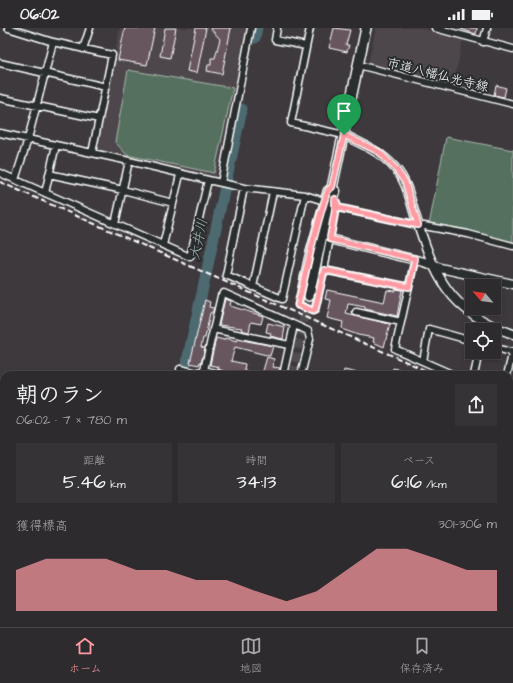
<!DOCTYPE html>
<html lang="ja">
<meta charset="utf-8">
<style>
body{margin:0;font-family:"Architects Daughter","Klee One",sans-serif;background:#363336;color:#f1f3f6;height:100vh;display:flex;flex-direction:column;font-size:15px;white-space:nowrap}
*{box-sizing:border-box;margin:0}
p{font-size:13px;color:#a7a7aa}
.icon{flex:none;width:22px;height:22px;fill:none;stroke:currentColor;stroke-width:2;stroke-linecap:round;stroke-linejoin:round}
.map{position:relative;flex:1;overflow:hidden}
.drawer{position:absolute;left:0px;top:343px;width:513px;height:256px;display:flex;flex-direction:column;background:#2e2b2e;border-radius:12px 12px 0 0;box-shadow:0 2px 6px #0003,0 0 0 1px #49474a}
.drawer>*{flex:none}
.needle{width:26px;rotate:298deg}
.buttons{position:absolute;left:465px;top:251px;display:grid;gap:8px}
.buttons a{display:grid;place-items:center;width:36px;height:36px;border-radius:0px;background:#2e2b2e;box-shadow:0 2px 6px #0003,0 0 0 1px #49474a;font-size:20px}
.pin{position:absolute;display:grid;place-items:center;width:34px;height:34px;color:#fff;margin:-41px -17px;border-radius:50% 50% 50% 0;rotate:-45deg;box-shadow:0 0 4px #0007}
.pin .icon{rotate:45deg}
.round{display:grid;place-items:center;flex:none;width:42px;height:42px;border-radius:0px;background:#363336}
.head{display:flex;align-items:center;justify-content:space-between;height:68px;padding:0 16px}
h1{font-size:22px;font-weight:600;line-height:30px}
.figures{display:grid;grid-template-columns:repeat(3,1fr);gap:6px;height:68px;padding:4px 16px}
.figures div{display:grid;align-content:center;border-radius:0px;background:#363336;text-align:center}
.figures b{font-size:20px;font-weight:600}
.figures small{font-size:11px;font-weight:400}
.figures p{font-size:11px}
.chart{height:112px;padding:8px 16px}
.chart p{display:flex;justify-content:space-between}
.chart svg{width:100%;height:72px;margin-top:4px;fill:#ff9aa2;opacity:.7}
.status{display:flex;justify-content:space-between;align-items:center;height:28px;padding:0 20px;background:#2e2b2e;direction:ltr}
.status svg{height:11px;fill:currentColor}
.tab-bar{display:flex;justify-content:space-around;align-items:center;height:56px;border-top:1px solid #49474a;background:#2e2b2e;font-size:11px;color:#a7a7aa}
.tab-bar a{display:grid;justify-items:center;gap:2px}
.tab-bar .selected{color:#ff9aa2}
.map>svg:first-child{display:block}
.built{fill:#4e464b}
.green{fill:#56705f;stroke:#aab8af}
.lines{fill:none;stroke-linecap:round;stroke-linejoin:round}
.river{stroke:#4d6b71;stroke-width:11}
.building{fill:#68565f;stroke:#fff}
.secondary-tunnel{stroke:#504d50;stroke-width:9;stroke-dasharray:9 4.5;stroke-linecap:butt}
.minor-casing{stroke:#fff;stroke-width:9}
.tertiary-casing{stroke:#fff;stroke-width:11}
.secondary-casing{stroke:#fff;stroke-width:12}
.minor{stroke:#2a2d2e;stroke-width:6}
.tertiary{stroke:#2a2d2e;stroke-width:8}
.secondary{stroke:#2a2d2e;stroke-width:9}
.rail{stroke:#fff;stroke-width:2;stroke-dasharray:6 3;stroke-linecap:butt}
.route-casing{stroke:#fff;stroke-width:8}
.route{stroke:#ff9aa2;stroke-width:5}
.labels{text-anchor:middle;stroke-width:4;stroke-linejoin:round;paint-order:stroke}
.street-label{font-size:13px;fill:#fff;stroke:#2a2d2e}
.water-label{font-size:14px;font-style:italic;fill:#a6b5b8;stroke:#2a2d2e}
</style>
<div class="status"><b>06:02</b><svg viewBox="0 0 49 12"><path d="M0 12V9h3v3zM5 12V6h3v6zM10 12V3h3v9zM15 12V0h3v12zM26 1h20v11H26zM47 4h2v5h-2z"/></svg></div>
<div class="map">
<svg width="513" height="599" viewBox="0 0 513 599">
<rect width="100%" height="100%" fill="#3d393d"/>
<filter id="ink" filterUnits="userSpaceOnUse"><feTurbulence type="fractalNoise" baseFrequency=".025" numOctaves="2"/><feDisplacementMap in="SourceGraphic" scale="8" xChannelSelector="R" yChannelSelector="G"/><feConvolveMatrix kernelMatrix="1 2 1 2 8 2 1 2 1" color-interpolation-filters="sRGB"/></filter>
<g filter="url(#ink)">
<path class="built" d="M120,0H247L216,149L102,124L97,119Z
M376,0H421L463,12L453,57L368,36Z"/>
<path class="green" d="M128,42L233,60L214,145L127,127L115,114Z
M446,109L513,122V217L429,197Z"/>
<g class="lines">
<path class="river" d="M255,10L257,0
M184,347L242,81
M0,398L4,399
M27,595L29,599
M130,599L131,595"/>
</g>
<path class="building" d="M125,0H155L147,37L118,32Z
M165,0H176L170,30L160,28Z
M196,0H206L197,45L187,43Z
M210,0H231L222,46L207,43L208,37H211V30H215L220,11Z
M334,0L350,2L346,17H349L347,24L329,20Z
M461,0H477L476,6L461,1Z
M496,57L506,60L504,69L494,67Z
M396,261L402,262L397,288L365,281V279L349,276H348L346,286L390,296L384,319L373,314L374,310L358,307L344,302L342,300L343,294L327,290L331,272L325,271L327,262L384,274L387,262L395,263Z
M225,271L231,273L230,278L263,288L261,296L251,294L249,304L241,302L242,300L219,297Z
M205,272L210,274L209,279L214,280L212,285H210L205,310H203L201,319L205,320L201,335L200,334L199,337L190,335Z
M268,295L285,299L283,311L270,308L271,305L266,304Z
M216,310L224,312L225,310L237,313V311L273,318L270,328L235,319L231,333L245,336L244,342H246L245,347H235L218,341L219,339L210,337Z
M267,329L274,331L273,339L280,340L279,345L270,343L269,347L262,346Z
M393,340L403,342L402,347H392Z
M344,342L358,345V347H343Z"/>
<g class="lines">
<path class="secondary-tunnel" d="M292,347L309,268"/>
<defs>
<path id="minor" d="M8,0L53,14L112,27L92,125
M277,0L275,12L306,18
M310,0L291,95L344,107
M435,0L513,21
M483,14L487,0
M83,21L90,0
M0,35L106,59
M358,37L513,76
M0,70L99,91
M0,105L129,133L208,152L244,160L305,167L324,173L327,162L332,159L337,163L335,171L339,180L418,197
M0,145L190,229L208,152
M49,146L123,162L173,175
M15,152L28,111L53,14
M221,155L251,0
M244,160L226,247L282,271L305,167
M45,165L56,117
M324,173L308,230L298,277L313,283L315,282L324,242L335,183V175
M115,196L129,133
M424,198L468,206L513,218
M163,217L180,147
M415,231L395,321L454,347
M324,242L409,259
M253,259L273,164
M356,284L401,294
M213,301L289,317
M494,319L513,325
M423,333L429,301L472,313
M180,341L197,345L204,342
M223,347L204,342L221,268L224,265L308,303L310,311L301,347
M283,347L294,297
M474,347L479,324
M507,347L513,323
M509,371L513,373
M509,424L513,425
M509,446L513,447
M509,459L513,460
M509,490L510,488
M509,508L513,509
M509,520L513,521
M509,532L513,533
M509,573L513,574
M149,595L150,598L153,599
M380,595L393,599
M326,599L328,595
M436,599L437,595"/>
<path id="tertiary" d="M344,107C364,117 380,123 395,140C407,153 410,171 415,187C435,248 448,284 513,306
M330,211L424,234L440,240L513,256"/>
<path id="secondary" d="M309,268L366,0
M234,599L235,595"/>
</defs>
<use href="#minor" class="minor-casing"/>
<use href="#tertiary" class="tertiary-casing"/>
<use href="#secondary" class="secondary-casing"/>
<use href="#minor" class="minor"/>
<use href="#tertiary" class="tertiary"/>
<use href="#secondary" class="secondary"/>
<path class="rail" d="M0,154L436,347
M509,379L513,381"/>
</g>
</g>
<g class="lines" filter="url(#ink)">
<defs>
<path id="route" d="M344,107L379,124L395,140L405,154L418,197L339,180L335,171V183L330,211L415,231L409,259L324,242L315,282L313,283L298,277C307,238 315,199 328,162L332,159Z"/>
</defs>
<use href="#route" class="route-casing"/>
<use href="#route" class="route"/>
</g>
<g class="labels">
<g class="street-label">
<text transform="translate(438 46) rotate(14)" y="5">市道八幡仏光寺線</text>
</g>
<g class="water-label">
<text transform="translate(198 211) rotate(-78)" y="5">大井川</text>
</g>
</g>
</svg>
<div class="buttons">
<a><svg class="needle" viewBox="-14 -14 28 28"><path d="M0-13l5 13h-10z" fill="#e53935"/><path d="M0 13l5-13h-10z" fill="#a7a7aa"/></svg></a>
<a><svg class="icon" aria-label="locate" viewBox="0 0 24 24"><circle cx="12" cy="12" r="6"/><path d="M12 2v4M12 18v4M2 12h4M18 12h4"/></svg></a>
</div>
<div class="pin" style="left:344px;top:107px;background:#1e9e55"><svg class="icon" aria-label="arrive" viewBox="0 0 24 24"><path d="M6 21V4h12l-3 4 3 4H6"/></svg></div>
<section class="drawer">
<div class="head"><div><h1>朝のラン</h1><p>06:02 · 7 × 780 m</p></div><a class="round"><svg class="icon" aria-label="share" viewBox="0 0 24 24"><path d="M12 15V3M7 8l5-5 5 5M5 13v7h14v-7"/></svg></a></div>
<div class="figures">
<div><p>距離</p><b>5.46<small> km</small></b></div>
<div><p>時間</p><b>34:13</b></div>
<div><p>ペース</p><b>6:16<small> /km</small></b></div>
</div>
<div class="chart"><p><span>獲得標高</span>301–306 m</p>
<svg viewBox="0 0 160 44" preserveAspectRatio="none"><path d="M0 44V19L10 12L20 12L30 12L40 19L50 19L60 25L70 25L80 32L90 38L100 32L110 19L120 6L130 6L140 12L150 19L160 19V44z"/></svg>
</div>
</section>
</div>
<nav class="tab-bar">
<a class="selected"><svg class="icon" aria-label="home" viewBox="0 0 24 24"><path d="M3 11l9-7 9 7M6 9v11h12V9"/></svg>ホーム</a>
<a><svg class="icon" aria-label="map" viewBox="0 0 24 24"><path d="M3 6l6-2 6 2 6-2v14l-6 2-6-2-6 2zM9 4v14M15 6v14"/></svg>地図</a>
<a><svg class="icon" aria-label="saved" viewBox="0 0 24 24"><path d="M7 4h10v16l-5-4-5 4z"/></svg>保存済み</a>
</nav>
